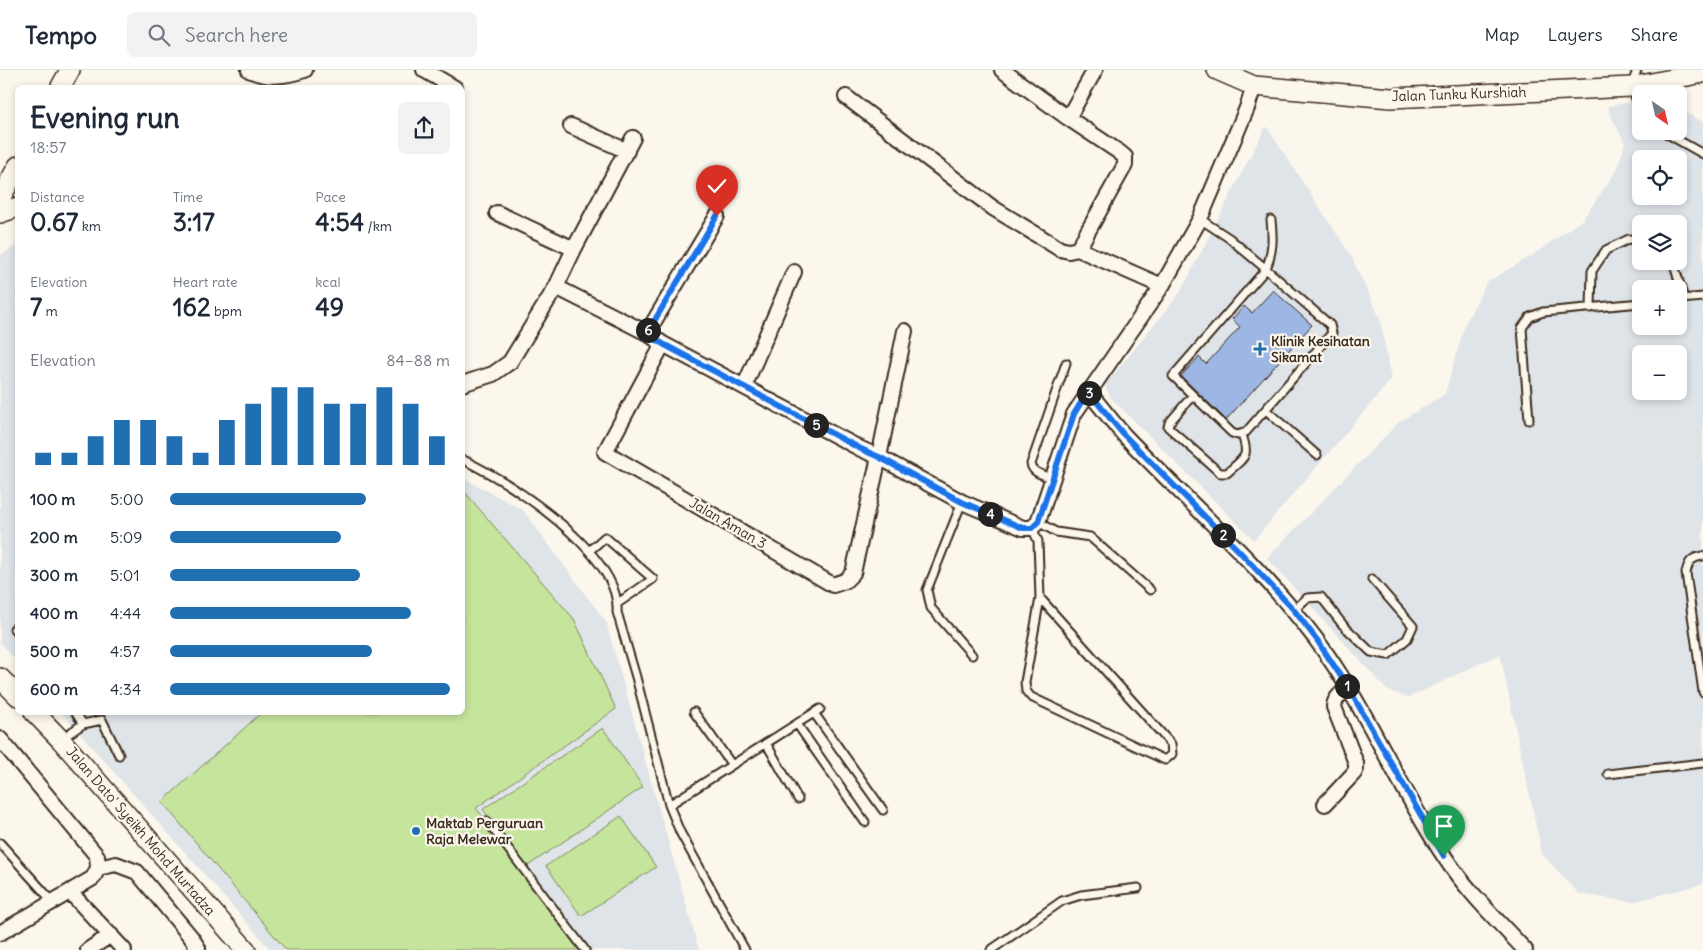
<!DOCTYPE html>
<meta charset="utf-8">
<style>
body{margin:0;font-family:Delius,sans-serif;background:#f2f2f3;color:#1f2937;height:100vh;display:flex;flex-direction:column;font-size:19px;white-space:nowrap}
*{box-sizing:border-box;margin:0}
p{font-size:16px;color:#747a83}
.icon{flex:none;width:28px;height:28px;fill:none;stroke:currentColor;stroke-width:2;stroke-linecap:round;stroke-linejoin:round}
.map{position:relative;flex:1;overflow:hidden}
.sheet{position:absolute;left:15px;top:15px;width:450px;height:630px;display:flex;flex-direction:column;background:#fff;border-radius:8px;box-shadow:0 2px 8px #0003}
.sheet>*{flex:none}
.needle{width:32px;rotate:146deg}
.controls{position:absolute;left:1632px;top:15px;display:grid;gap:10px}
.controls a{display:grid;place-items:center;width:55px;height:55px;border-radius:8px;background:#fff;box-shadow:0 2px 8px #0003;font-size:25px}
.pin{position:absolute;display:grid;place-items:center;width:42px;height:42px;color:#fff;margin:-51px -21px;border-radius:50% 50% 50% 0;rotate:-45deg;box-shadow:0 0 5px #0007}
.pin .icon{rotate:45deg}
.km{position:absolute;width:25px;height:25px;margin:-12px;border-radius:50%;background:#222;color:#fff;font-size:14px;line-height:25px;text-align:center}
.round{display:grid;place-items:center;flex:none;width:52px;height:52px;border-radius:8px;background:#f2f2f3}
.headline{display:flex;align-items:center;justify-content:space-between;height:85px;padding:0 15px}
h1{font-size:28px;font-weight:700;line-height:38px}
.figures{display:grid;grid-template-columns:repeat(3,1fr);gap:8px;height:85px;padding:5px 15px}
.figures div{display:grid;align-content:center}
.figures b{font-size:25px;font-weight:700}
.figures small{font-size:14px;font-weight:400}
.figures p{font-size:14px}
.chart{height:140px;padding:10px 15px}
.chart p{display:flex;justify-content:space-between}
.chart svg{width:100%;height:90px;margin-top:5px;stroke:#1f6fb2;stroke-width:6}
ul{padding:0 15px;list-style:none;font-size:16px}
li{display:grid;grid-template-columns:80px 60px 1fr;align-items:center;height:38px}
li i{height:12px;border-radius:6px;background:#1f6fb2}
header{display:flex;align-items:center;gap:30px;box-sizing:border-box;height:70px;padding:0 25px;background:#fff;border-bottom:1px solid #e0e1e3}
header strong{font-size:24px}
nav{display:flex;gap:28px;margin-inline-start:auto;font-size:18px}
.search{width:350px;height:45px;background:#f2f2f3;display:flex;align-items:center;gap:12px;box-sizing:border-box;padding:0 18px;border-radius:8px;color:#747a83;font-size:19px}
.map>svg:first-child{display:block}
.built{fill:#dfe4e9;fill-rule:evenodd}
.green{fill:#c5e49c;stroke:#80875d}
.building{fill:#9db6e3;stroke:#3b2a1e}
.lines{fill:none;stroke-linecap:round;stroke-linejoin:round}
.lane-casing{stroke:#3b2a1e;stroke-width:11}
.street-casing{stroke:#3b2a1e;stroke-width:18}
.secondary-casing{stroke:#3b2a1e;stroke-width:22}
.lane{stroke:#fbf7ec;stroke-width:7}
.street{stroke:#fbf7ec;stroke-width:14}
.secondary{stroke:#fbf7ec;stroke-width:19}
.route-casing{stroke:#fff;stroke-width:10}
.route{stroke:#1a73e8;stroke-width:6}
.poi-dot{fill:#1f6fb2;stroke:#fbf7ec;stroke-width:2}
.labels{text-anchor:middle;stroke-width:4.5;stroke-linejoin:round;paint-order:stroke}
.street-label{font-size:14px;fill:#3b2a1e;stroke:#fbf7ec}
.poi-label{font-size:14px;font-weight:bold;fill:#3b2a1e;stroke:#fbf7ec;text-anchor:start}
</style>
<header>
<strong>Tempo</strong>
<div class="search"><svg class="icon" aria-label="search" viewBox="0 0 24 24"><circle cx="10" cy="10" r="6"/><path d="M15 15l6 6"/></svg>Search here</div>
<nav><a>Map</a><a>Layers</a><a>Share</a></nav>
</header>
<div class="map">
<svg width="1703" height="880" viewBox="0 0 1703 880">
<rect width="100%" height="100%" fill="#fbf7ec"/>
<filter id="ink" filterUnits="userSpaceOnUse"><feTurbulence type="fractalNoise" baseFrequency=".02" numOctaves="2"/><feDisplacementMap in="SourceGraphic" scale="10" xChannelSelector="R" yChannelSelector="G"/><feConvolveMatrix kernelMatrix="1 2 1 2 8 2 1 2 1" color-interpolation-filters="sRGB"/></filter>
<g filter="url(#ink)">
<path class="built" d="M1641,30V61H1679V39L1703,52V814L1633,832L1579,824L1542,784L1500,584L1408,628L1387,620L1267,488L1399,352L1445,324L1465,254L1487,212L1533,185L1583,149L1617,100L1625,73L1610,44L1608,36ZM1641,89H1679V126H1641ZM1641,154H1679V191H1641ZM1641,219H1679V256H1641ZM1641,284H1679V321H1641Z
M1266,56L1350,184L1380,248L1391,310L1254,470L1111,328L1105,315L1180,223Z
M17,175V592L0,572V186Z
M463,408L523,440L606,552L699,880H271L62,643L462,642Z"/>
<path class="green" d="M463,420L574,549L616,639L476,738L591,880H286L162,732L261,643L462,642Z
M603,658L643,717L525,798L483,739Z
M621,746L656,797L581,846L546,796Z"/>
<path class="building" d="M1273,220L1312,255L1226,350L1181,306L1199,287L1206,294L1240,257L1232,249L1244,236L1252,243Z"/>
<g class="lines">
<defs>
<path id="lane" d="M1637,0L1631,17L1641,40
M1662,61L1703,84
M1200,149L1229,168L1266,199C1273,182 1273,168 1271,150
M1673,191L1684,229
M1266,199L1330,255L1332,263L1246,362L1238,365L1232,363L1173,306Z
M1681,229L1703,227
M1591,238L1592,201L1606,180L1629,169L1641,170
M1192,326L1169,353L1168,357L1220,403H1227C1244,387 1250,388 1242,365
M1266,340L1317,385
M1529,350L1522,258L1530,247L1543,242L1641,233
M462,389C481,399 501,409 519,422C553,445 621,497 617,542L636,607L669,735L680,762L745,880
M1053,408C1044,405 1033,404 1031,394L1066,293
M962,432L927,520L931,538L972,585
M1038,452L1056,462L1090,467L1150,520
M1032,458L1038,471L1040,528L1025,612L1026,621L1031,627L1165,690L1172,684L1171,674L1040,528
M589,481L605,467L653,509L618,533
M1703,486C1692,487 1688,492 1686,503L1703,622
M1294,540L1307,528L1321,527L1343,555L1371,582L1388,585L1407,569L1413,556L1372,509
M18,555L14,559L18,563
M694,642L732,695
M814,643L883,740
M83,654L102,650L119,685
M797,654L865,752
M61,669L83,654L75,642
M766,673L798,729
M1608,704L1703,693
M669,735L820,639
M487,751L585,880
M0,773L53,832
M991,880L1062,831L1081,825L1138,818"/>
<path id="street" d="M249,0C269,9 285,6 305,0
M424,0L455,18
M1002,0L1068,48
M846,27L993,138L1060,179L1069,181L1078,179L1162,216
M571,56L627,81
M497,143L574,179
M1078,179L1125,95V87L1119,82L1068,48L1095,0
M556,217L647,263L663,274L861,379L879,387L962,432L1023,458H1032L1038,452L1074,344L1162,216L1200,149L1247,38L1254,16
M647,263L717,146
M663,274L605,382L833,515L845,511L853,503L879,387L905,261
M462,314L493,304L510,292L556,217L574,179L633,68
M744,317L794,202
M1088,321C1100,336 1112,351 1124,365C1188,432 1259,494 1315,568C1366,636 1397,715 1444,786C1466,820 1497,850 1525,880
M0,669L97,786L98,798
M1325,734L1354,703L1356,699V693L1334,637C1334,628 1342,623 1349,617
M98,798L116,794L137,802L191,867L198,878L197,880
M70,822L124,880
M0,863L93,808L98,798
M88,880L111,865"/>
<path id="secondary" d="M1217,0L1254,16L1391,28L1631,17L1703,3
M60,18L70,0
M0,129L18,96
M0,143L18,137
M0,608L18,626
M34,642L60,669L246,880"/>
</defs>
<use href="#lane" class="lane-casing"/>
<use href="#street" class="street-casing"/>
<use href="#secondary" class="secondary-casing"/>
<use href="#lane" class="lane"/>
<use href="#street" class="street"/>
<use href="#secondary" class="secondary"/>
</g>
</g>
<g class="lines" filter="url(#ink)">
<defs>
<path id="route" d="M717,146L647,263L663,274L861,379L879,387L962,432L1023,458H1032L1038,452L1074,344L1088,321L1123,364L1240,482L1294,540L1317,570L1348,617L1444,786"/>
</defs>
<use href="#route" class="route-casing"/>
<use href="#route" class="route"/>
</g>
<g class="poi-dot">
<path d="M1257.5 271.5h5v5h5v5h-5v5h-5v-5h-5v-5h5z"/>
<circle cx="416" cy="761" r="5"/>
</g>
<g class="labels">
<g class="street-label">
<text transform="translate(1459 24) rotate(-2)" y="5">Jalan Tunku Kurshiah</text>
<text transform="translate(728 453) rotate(30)" y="5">Jalan Aman 3</text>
<text transform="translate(141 761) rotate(49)" y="5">Jalan Dato' Syeikh Mohd Murtadza</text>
</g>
<g class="poi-label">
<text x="1271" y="276">Klinik Kesihatan<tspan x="1271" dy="16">Sikamat</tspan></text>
<text x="426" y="758">Maktab Perguruan<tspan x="426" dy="16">Raja Melewar</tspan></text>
</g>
</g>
</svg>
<div class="controls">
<a><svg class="needle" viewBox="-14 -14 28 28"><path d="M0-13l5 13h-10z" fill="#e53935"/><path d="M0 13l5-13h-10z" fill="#747a83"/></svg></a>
<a><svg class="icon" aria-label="locate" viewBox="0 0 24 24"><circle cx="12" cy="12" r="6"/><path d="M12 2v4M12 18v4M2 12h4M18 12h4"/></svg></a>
<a><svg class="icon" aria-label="layers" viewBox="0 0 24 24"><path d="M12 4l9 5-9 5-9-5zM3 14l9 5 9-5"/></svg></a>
<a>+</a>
<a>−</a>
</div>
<div class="pin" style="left:1444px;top:786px;background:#1e9e55"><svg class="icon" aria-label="arrive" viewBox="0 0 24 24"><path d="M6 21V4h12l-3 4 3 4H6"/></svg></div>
<div class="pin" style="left:717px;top:146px;background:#d93025"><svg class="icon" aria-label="check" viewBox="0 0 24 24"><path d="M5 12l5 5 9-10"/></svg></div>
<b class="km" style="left:1347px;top:616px">1</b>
<b class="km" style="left:1223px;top:465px">2</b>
<b class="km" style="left:1089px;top:323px">3</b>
<b class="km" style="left:990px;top:444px">4</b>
<b class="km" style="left:816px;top:355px">5</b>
<b class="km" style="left:648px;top:260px">6</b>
<section class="sheet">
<div class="headline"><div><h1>Evening run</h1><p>18:57</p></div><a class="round"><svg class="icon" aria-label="share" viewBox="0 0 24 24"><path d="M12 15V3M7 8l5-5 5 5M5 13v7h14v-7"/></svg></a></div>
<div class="figures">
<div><p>Distance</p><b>0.67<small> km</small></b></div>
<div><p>Time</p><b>3:17</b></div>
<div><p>Pace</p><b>4:54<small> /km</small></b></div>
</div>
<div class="figures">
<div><p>Elevation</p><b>7<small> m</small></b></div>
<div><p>Heart rate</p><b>162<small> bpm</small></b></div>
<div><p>kcal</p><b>49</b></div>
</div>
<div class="chart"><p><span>Elevation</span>84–88 m</p>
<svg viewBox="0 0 160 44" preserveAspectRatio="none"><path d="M5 44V38M15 44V38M25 44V30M35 44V22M45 44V22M55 44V30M65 44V38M75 44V22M85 44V14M95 44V6M105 44V6M115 44V14M125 44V14M135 44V6M145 44V14M155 44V30"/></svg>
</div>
<ul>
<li><b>100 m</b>5:00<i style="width:70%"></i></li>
<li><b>200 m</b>5:09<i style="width:61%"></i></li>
<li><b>300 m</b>5:01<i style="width:68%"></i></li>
<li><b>400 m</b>4:44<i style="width:86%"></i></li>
<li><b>500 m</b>4:57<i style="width:72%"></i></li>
<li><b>600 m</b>4:34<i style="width:100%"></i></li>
</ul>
</section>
</div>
